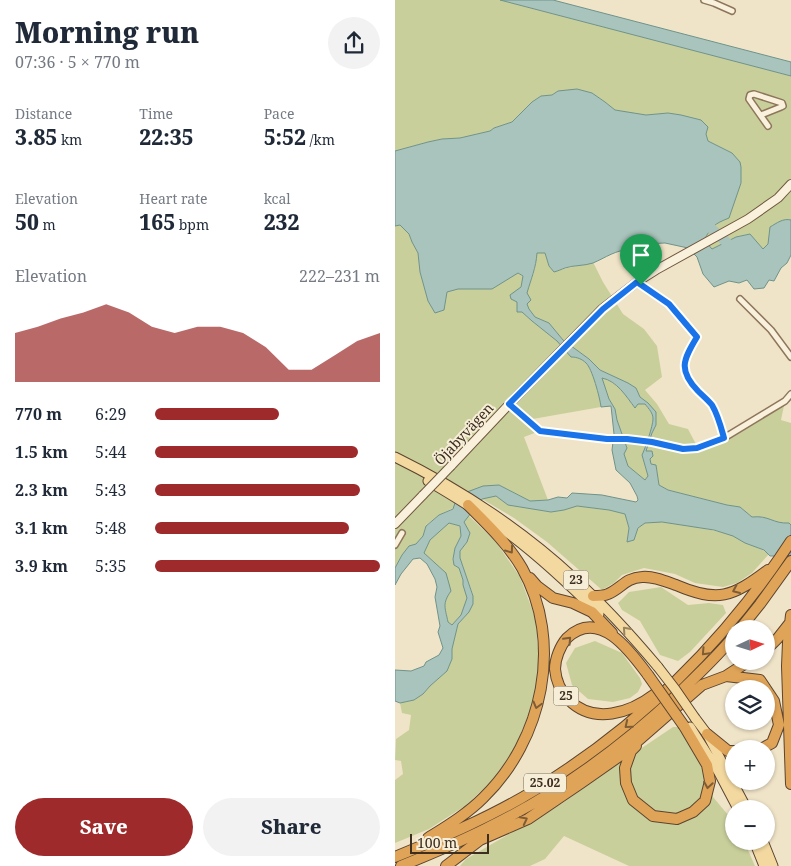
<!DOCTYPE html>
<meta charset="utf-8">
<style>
body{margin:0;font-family:"Noto Serif",serif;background:#f2f2f3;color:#1f2937;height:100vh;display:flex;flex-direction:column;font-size:19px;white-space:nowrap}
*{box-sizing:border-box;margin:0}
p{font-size:16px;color:#747a83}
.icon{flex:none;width:28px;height:28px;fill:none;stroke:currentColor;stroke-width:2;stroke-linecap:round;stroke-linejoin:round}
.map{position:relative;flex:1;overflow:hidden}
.sheet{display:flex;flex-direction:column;background:#fff;width:395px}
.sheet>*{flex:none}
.needle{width:32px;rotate:86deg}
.fabs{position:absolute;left:330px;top:620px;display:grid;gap:10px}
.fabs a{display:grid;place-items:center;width:50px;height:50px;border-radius:50%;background:#fff;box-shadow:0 1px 4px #0004;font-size:25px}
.scale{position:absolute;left:15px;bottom:12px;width:79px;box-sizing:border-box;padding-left:5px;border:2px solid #3d2e20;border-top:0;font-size:14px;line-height:18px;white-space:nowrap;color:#3d2e20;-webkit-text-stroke:4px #f7eed8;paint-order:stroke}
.pin{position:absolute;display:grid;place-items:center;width:42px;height:42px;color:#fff;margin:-51px -21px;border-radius:50% 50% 50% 0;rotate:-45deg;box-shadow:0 0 5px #0007}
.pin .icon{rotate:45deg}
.round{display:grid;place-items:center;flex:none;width:52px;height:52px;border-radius:26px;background:#f2f2f3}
.overview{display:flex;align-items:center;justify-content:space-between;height:85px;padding:0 15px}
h1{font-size:28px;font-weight:800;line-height:38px}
.figures{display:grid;grid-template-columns:repeat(3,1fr);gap:8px;height:85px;padding:5px 15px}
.figures div{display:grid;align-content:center}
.figures b{font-size:21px;font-weight:800}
.figures small{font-size:14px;font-weight:400}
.figures p{font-size:14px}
.chart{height:140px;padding:10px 15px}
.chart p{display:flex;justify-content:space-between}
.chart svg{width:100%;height:90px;margin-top:5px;fill:#9e2a2b;opacity:.7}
.cta{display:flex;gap:10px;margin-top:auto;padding:10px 15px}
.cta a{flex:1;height:58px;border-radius:30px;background:#9e2a2b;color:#fff;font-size:20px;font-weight:800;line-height:58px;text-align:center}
.cta a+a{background:#f2f2f3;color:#1f2937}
ul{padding:0 15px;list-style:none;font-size:16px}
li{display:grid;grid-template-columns:80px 60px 1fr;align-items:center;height:38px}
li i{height:12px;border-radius:6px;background:#9e2a2b}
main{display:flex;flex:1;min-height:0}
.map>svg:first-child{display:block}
.green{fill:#c9cf9b}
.water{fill:#a9c4bc;stroke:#6f938a;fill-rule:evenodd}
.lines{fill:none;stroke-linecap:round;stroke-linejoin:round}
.river{stroke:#a9c4bc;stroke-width:10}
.street-casing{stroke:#8d765c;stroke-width:8}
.secondary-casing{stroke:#6f573f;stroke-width:10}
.primary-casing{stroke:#5b4430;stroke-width:11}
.highway-casing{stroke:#5b4430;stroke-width:12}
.street{stroke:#faf1dc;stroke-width:5}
.secondary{stroke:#faf1dc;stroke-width:8}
.primary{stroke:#f3d9a0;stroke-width:9}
.highway{stroke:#e0a458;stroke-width:10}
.secondary-bridge-casing{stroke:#6f573f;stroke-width:10;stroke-linecap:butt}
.primary-bridge-casing{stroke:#5b4430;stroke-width:11;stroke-linecap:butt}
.highway-bridge-casing{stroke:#5b4430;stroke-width:12;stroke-linecap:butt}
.secondary-bridge{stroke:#faf1dc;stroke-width:8}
.primary-bridge{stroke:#f3d9a0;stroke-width:9}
.highway-bridge{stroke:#e0a458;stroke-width:10}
.oneway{stroke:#7e5d36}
.oneway2{stroke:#988460}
.route-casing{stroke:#fff;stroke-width:10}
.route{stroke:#1a73e8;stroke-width:6}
.labels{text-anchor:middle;stroke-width:4;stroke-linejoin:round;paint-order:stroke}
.shield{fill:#f7eed8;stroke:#756857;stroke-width:1}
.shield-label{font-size:12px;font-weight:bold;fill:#3d2e20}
.street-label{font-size:14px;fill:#3d2e20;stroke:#f7eed8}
</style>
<main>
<section class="sheet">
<div class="overview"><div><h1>Morning run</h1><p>07:36 · 5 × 770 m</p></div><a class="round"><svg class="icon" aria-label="share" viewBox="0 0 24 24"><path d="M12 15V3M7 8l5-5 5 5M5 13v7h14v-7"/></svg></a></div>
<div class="figures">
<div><p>Distance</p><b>3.85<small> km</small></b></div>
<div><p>Time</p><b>22:35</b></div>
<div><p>Pace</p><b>5:52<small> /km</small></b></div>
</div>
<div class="figures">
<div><p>Elevation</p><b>50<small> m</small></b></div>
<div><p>Heart rate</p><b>165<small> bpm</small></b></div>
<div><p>kcal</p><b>232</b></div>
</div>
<div class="chart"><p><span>Elevation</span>222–231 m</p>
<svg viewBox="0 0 160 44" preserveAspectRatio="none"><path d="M0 44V20L10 17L20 13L30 10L40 6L50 10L60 17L70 20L80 17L90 17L100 20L110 27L120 38L130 38L140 31L150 24L160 20V44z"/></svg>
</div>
<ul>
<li><b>770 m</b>6:29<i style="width:55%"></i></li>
<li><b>1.5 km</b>5:44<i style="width:90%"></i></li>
<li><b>2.3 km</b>5:43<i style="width:91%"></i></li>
<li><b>3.1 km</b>5:48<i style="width:86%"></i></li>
<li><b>3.9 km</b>5:35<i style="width:100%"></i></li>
</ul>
<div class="cta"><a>Save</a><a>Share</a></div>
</section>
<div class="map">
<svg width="396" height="866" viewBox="0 0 396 866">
<rect width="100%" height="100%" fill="#f0e4c8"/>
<path class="green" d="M0,0H105L396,76V220L392,219L374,238L373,244L368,249L354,234L341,237L317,249L309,240L316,228L324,222L340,199L346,183L337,153L313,141L306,120L286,115L273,113L251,115L232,113L220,110L210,102L197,93L163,91L157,95L146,96L137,102L117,122L99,128L95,131L65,138L47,139L33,142L0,151Z
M5,225L14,234L17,242L23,253L25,272L33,301L40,313L49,309L52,292L63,289H96L123,273L128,277L122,302L127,312L137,321L162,341L176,357C182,357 187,359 191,363C197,368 205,398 206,407L132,420L145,431L129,437L153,500L135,501L104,485L44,515L31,525L28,536L21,544L14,547L7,555L0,568V226Z
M141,253H150L154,266L159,272C172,267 185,266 198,262L208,282L228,314L249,329L262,346L267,377L250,390L262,404L274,424L293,429L303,448L329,438L390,401L386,420L396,423V525L394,523C379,524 373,515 357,517L345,507L332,505L273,490L264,485L261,465L256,464L251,451L257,433L261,425L253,403L216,375L205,370L194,359L168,340L154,323L140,317L134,309L132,304L136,300L132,293C136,280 142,268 141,253Z
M207,378C222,382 231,395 239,407L243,404H250C254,409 258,413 258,419C258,425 250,450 247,455L253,476L250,480L233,466L229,454L232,447L222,420L220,409L214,399Z
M101,496L114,505L156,512L169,510L181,506L214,510L230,514L234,528L232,541L239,540C241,533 242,528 248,524C261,517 320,530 336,535C341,537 345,540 349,542C358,546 366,548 374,554L357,573L342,583L328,587L300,583L280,574L249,568L227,575L219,583L207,590L152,542L119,518L87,499Z
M73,515L101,542L125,577L141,620L144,663L139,701L120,748L97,781L70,806L34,829L0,843V780L8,774L6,761L0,760L1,739L14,730L16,715L7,713L5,703L19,700L28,694L35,686L52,671L57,659V649L63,624L74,612L78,595L65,558V551L72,542L69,522Z
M53,523L65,526L66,536L60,548L58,559L59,565L64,568L68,580V585L73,598L66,615L57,625L53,622L50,607L51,573L29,553L35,540Z
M266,587L293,605L314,603L328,605L331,613L295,652L283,661L265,655L245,621L227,610L223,603L234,592Z
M200,641L227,653L245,678L247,684L243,692L235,698L218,702L193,699L177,685L171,663L180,648Z
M278,727H286L300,750L318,797L339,822V841H349L360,866H234L169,836L150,859L135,866H65L71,859L169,802L211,772Z"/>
<path class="water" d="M105,0H158L396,62V76Z
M182,89L197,93L210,102L220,110L251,115L273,113L286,115L306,120L313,127L311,134L313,141L337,153L345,162L346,167V183L334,218C319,224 317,226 309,240L317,249L341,237L355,234L368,249L373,244L375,227C382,223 388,218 396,220V255L392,263L386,268L379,281L374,280L369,288L359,289L352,280L344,283L334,281L319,287L308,274L302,257L293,248L270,243L249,244L240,246L235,250C222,249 210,258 198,263C189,266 179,265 170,268C167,269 163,271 159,272L154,266L150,253H142C141,268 136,279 132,293L136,300L132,304L134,309L140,317L154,323L168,340L194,359L205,370L233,383L241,388L245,397L253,403L261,412V425L257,433L251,451H257L258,456L255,459L256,464L261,465L264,485L273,490L332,505L345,507L357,517C374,515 378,524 394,523L396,525V556H375L369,550L350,543L338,536L319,530L267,522L250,523L243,528L239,540L232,542L234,528L230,514L214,510L182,506L169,510L156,512L113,505L101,496L87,499L69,522L75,533L72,542L65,551V558L78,596V604L74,612L63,624L57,649V659L52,671L35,686L28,694L19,700L5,703L0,701V670L16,671L29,666L31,662L44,655L48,648L43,632L45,626L40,597L42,587L40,579L32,564L25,558L18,559L6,574L0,585V568L7,555L14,546L21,544L28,536L31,526L44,515L58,509L60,503L72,492L88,486L104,485L135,501L153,500L163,497L172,498L177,493L207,495L241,502L243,500L242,496L235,483L221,470L217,450L219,434L216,406L206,407C205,398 197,368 191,363C187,359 182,357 176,357L162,341L137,321L127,312H122V302L116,299L115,295L126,287L128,276L123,273L97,289H63L52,292L49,310L40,313L33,301L25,272L23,253L17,242L14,234L5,225L0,226V151L33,142L47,139L65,138L95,131L99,128L117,122L137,102L146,96L157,95L163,91ZM207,378C222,381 231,396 240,408L243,404H250C254,409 258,413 258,419C258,426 250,449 247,455L253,476L250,480L233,466L229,454L232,448L222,420L220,409L214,399ZM54,523L65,526L66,536L60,548L58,559L59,565L64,568L68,580V585L72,598L66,615L57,625L53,622C50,607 47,604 56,591L51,573L29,553L35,540Z"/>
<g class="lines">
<path class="river" d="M307,220L341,251"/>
<defs>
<path id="street" d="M309,0L319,3L337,11
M366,115L386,107L388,106L387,103L359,94L355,95L354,99L373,126
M242,282L274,304L302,337C288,360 283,370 303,391C308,396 313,400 317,405C323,415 326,427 329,438
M345,299L376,330L396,357
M114,403L145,431L212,439H232L257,442L288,449L303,448L329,438L390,401L396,394
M0,545L7,533"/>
<path id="secondary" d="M56,466L122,396L207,309L242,282L261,270L353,219L383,198L396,184
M0,524L28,495"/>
<path id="primary" d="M0,457C65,489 126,529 179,578C210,606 237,636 263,667
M33,481C57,495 80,509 102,525C139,551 172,582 204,614
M300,718L312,734L352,809
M295,727L323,771L343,809
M359,841L369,866
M368,841L378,866"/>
<path id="highway" d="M135,578L142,586L158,598L178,603L197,612L217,633
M198,596C203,596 209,596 213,594C227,588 230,578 247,577C259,576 270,581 281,585C323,603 337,597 373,570
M396,615L393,642L392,666L396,784
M345,629L365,604L396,561
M371,650L383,638L394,624
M253,675C236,652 204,607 172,638C165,646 160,659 160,669C161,681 166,692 174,700C199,725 235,713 260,694
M331,676L354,661
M312,734L333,751H339
M241,746L236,751L230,768L231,783L238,800L258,816L282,819L298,812L310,801L315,781L312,765L289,726
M366,749L377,743L384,725L379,701L371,689
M33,838C52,826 72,814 88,798C148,740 169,642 127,568C113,544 93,525 73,505
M0,857C48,837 96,817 140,790C243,727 330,642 396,541
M6,866C38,853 70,840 100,824C168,790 228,746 283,694C302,675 322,657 339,636
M51,866L85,840L133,819L186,783L229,753L307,685L331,676L365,680L371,689"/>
</defs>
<use href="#street" class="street-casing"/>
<use href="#secondary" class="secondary-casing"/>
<use href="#primary" class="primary-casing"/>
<use href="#highway" class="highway-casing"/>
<use href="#street" class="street"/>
<use href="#secondary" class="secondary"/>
<use href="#primary" class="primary"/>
<use href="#highway" class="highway"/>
<defs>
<path id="secondary-bridge" d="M28,495L56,466"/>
<path id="primary-bridge" d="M263,667L280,689L300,718"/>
<path id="highway-bridge" d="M253,675L289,726"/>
</defs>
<use href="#secondary-bridge" class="secondary-bridge-casing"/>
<use href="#primary-bridge" class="primary-bridge-casing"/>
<use href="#highway-bridge" class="highway-bridge-casing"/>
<use href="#secondary-bridge" class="secondary-bridge"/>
<use href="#primary-bridge" class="primary-bridge"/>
<use href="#highway-bridge" class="highway-bridge"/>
</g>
<defs><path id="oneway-chevron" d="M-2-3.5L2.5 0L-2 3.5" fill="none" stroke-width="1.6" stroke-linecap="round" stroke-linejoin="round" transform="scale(1.25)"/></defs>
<g class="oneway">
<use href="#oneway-chevron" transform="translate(115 550) rotate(54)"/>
<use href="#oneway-chevron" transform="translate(341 590) rotate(156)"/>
<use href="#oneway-chevron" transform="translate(173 640) rotate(-47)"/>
<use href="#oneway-chevron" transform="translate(310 652) rotate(133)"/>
<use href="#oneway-chevron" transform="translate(142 705) rotate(105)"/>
<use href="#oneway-chevron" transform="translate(233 725) rotate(141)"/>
<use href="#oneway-chevron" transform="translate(313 785) rotate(99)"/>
<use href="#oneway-chevron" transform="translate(129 820) rotate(-27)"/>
</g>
<use class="oneway2" href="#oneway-chevron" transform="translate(231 630) rotate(-132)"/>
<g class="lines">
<defs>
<path id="route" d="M242,282L274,304L302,337C288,360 283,370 303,391C308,396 313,400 317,405C323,415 326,427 329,438L302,448L288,449L257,442L232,439H212L145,431L114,404L208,309Z"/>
</defs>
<use href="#route" class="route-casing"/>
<use href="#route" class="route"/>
</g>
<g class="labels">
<g class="shield">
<rect x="168.5" y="570.5" width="25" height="19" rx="4"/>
<rect x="158.5" y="686.5" width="25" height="19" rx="4"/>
<rect x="129" y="773.5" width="42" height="19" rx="4"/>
</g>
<g class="shield-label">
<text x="181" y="584">23</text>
<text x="171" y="700">25</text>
<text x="150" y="787">25.02</text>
</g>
<g class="street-label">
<text transform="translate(69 434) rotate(-47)" y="5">Öjabyvägen</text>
</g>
</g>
</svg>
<div class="fabs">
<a><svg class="needle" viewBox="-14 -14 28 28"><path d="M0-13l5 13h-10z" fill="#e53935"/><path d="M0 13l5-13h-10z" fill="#747a83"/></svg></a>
<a><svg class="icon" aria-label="layers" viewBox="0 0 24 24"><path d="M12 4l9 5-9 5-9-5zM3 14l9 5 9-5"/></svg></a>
<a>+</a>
<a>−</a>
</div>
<div class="scale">100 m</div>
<div class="pin" style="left:246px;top:285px;background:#1e9e55"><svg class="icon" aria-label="arrive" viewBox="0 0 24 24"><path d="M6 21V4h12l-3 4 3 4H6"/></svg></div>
</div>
</main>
